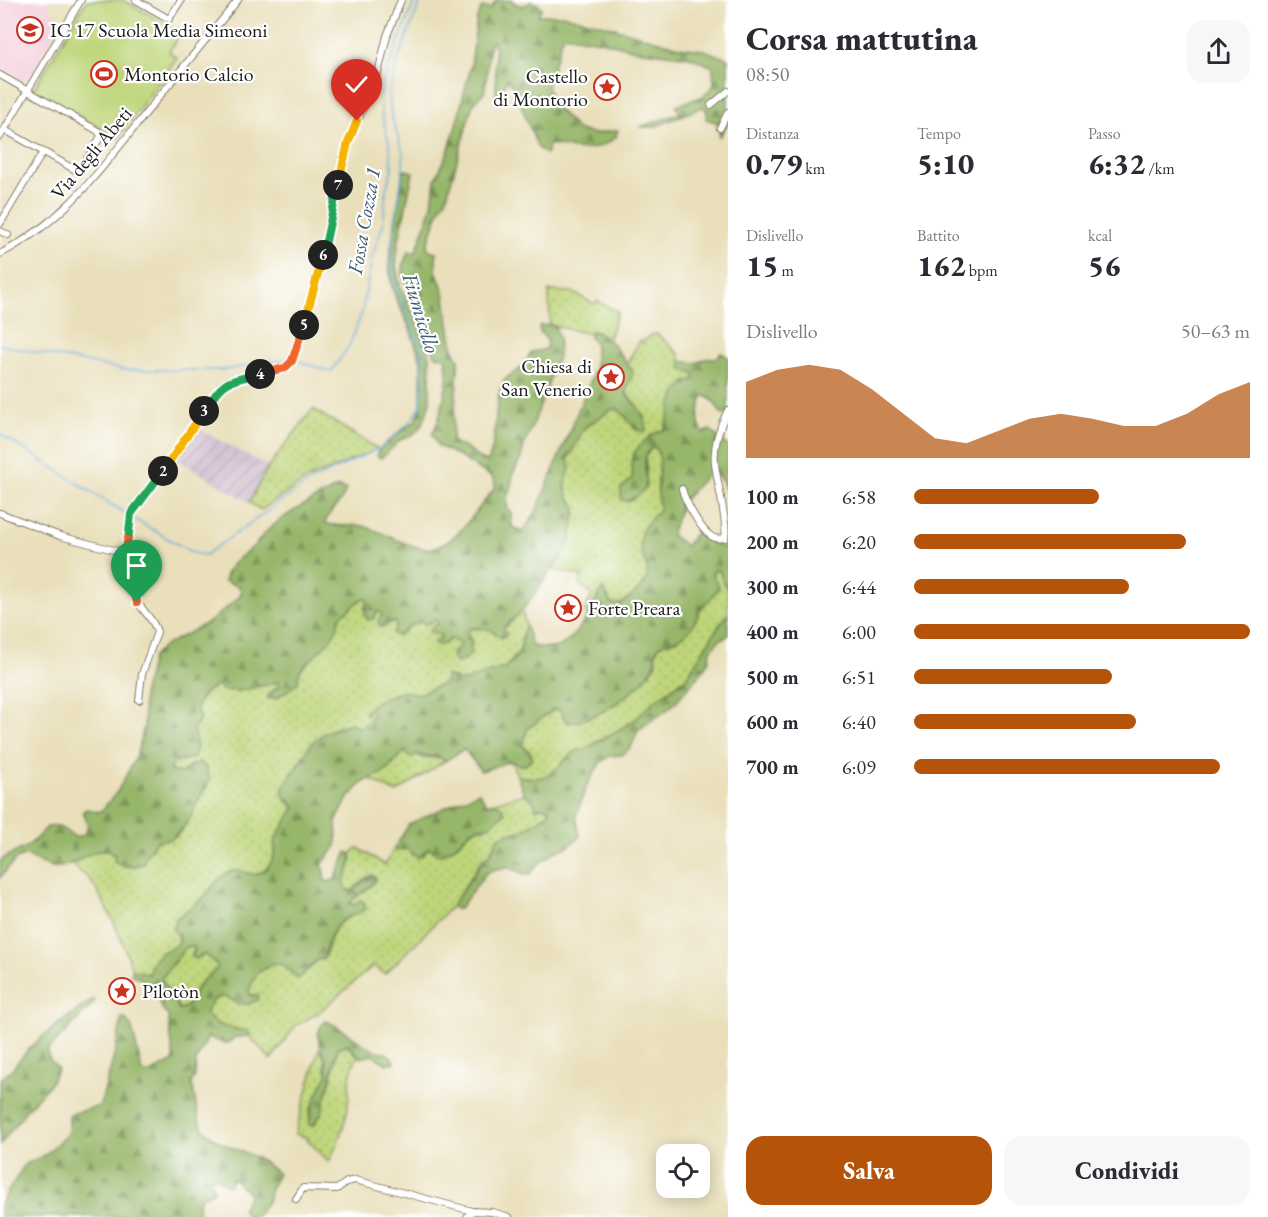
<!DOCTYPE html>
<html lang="it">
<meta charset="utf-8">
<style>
body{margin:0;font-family:"EB Garamond",serif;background:#f7f7f7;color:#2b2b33;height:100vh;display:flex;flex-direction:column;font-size:22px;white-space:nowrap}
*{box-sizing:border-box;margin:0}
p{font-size:20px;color:#7c7c81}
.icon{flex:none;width:33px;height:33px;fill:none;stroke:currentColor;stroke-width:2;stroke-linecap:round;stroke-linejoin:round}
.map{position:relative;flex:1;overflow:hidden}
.sheet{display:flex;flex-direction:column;background:#fff;width:540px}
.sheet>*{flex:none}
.controls{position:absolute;left:656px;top:1144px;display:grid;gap:12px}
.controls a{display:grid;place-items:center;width:54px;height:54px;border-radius:12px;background:#fff;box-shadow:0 3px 15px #0003;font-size:30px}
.pin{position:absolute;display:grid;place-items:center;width:51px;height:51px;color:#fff;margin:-62px -26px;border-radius:50% 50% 50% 0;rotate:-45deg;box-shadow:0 0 6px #0007}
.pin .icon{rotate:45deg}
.km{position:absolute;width:30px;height:30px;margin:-15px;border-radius:50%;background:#222;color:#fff;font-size:16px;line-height:30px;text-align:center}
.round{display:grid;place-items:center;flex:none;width:63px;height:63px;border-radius:18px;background:#f7f7f7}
.headline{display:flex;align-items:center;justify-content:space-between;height:102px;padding:0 18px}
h1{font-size:33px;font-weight:800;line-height:45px}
.metrics{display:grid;grid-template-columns:repeat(3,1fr);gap:9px;height:102px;padding:6px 18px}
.metrics div{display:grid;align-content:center}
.metrics b{font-size:30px;font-weight:800}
.metrics small{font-size:16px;font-weight:400}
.metrics p{font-size:16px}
.chart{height:168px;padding:12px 18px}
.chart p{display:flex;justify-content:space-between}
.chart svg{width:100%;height:108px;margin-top:6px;fill:#b45309;opacity:.7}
.cta{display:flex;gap:12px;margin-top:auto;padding:12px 18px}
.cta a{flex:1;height:69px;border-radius:18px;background:#b45309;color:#fff;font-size:24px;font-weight:800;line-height:69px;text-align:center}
.cta a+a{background:#f7f7f7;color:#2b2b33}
ul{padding:0 18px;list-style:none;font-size:20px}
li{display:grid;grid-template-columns:96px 72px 1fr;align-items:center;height:45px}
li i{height:15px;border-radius:8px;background:#b45309}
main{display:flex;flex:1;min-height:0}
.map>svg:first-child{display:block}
.built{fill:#f4cfde}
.industrial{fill:url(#industrial-furrows)}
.grass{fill:url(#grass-dots);stroke:#6d784a;stroke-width:1.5}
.forest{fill:url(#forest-firs);stroke:#596942;stroke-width:1.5;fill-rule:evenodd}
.pitch{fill:#bed579;stroke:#6d784a;stroke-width:1.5}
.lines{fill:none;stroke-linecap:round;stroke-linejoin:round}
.stream{stroke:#66abdc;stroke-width:1.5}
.minor-casing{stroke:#827e6b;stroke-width:8}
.minor{stroke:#fff;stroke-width:6}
.split-1-casing{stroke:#fff;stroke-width:12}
.split-2-casing{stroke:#fff;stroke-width:12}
.split-3-casing{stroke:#fff;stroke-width:12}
.split-4-casing{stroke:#fff;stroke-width:12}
.split-5-casing{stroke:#fff;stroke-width:12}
.split-6-casing{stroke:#fff;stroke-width:12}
.split-7-casing{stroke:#fff;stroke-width:12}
.split-8-casing{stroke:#fff;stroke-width:12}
.split-1{stroke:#f0652b;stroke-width:8}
.split-2{stroke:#22a559;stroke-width:8}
.split-3{stroke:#f5b400;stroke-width:8}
.split-4{stroke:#22a559;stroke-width:8}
.split-5{stroke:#f0652b;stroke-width:8}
.split-6{stroke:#f5b400;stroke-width:8}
.split-7{stroke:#22a559;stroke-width:8}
.split-8{stroke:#f5b400;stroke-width:8}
.labels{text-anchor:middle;stroke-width:4.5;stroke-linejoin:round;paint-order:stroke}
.poi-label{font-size:20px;fill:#1c1c1c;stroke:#fff;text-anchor:start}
.street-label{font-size:20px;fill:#1c1c1c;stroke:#fff}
.water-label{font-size:21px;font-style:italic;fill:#3d5c72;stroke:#fff}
</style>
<main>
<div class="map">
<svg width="728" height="1217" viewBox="0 0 728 1217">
<defs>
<pattern id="industrial-furrows" width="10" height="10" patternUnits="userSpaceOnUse" patternTransform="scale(1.5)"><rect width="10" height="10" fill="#d0bdce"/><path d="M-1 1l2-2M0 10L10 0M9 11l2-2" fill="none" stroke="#b2a2b0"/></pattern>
<pattern id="grass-dots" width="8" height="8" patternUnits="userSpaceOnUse" patternTransform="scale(1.5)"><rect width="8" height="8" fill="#bed579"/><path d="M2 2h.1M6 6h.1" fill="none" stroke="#a3b668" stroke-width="1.8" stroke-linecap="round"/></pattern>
<pattern id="forest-firs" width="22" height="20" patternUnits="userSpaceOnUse" patternTransform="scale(1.5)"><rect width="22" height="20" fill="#96b669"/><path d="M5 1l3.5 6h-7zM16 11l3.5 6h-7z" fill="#7a9356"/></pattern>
</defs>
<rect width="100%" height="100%" fill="#fff"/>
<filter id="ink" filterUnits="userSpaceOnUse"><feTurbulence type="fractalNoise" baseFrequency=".0167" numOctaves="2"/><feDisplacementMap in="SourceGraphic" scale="12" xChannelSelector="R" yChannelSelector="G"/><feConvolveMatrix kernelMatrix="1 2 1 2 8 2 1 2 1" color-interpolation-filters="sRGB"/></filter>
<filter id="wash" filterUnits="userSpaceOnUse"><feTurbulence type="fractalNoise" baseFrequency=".008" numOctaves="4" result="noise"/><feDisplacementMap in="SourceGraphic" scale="24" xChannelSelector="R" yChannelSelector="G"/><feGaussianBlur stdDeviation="1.35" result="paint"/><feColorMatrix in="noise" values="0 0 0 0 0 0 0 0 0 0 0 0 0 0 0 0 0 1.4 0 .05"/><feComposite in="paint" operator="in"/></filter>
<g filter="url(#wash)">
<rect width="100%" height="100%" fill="#e9dfba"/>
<path class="built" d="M0,0H52L47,9L63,19L26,83L0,68Z"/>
<path class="industrial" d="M197,428L269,467L248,502L175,458Z"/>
<path class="grass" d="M549,291L572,292L594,304L597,301L618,312L608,340L595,331H591L589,334L550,325Z
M657,334L679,354L683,370L694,374L696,379L685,382L664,430C653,432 636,447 632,459C631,465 635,472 632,478C628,487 628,492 627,502L635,498L647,470L645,457L652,447L656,448C664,462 658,470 658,484C657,492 660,500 659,508C657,524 648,540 646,557C645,564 652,572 647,579C641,591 624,607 611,604L603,588L588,614L584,612L592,595L579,584L582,576L552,570L571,540L572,522L576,515L574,504L568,497L565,485L570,468L568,459L585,427L614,408L619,409L637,430V405C626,395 622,390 632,375L627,363L640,340L642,343L650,335Z
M313,409L378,449L306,480L261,510L249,502L269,466Z
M716,569L720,571L723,582L728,590V614L716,630L686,678L653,702L634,721L585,749C569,751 558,772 545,776C535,780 526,777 517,776L511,761L519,765H525L531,760V752L522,745L528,728C539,722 545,713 557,709L562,713L566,722C600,721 634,693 654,667L656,664L655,655L658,647L664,643L674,640L696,620L699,611L719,588L712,573Z
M363,598L367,599V602L364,609L375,616L377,612H381L382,615L379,625L382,627L391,621L395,622L402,632L410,625L417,624L419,622L436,620L438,624L432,627L441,635L440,638L437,640L450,639L460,643L457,650L464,660L469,655L472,642L467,633L469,629C476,628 485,630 490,629L496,632L508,625L522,611L526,626L523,631L520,651L505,668L476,677L467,681H459L452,677L446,681V683L418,694L404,691L374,713L371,719L363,727H358L351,723C303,736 310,752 283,787L287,801L295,807L275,840L274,845L276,848L272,861L266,870L255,875L241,871L219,879L204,897L176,919L179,943L150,967L149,974L132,970C125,946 105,899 89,879C84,872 76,872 74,863L92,851L108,850L128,867L143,864L147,854L156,841C160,840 166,840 170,839C188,832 193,805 204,792L192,764L181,773L170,771L173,762L194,757L195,739L193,730L199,722L196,706L206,692L218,684L220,688L239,691L278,682L280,686L273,690L276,698L298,683L299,672L336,631L340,617Z
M406,750L422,757L441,758L445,761L396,793L370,779L375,774L386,771Z
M524,794L542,807L551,809L548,815L543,816L539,822L522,831L505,834L492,849L491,853L482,860L452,906L385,974L373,966L317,1014L296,1025L271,1060L249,1036L250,1034C242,1030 237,1032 230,1030C221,1028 210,1020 205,1013C210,1003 214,997 225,996L234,1001L254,995L249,994V990L257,973L274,963L283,965L297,978L317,960L323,959C331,946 331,921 350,917L361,900L354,906L349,905C355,893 371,891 376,878L367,877L352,891L346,889L344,881L352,858L350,854L358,848L385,865L394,849L397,851L407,849L413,855L423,856L429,848L440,855C444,853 449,851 453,848C465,840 469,826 485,828L499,804L490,803Z
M191,946H194L192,956L205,953L217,965V969L201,982L186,1007L179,1009L161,979L185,948Z
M346,1044L358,1056C347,1076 350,1087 348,1107C345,1127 337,1145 329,1162L305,1137L295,1134L319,1049L325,1059V1068L328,1073L309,1112L310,1122L315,1124C326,1100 333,1074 338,1048Z"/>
<path class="forest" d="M497,0H513C516,7 525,7 531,2L538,4L542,8L538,15H563L601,24L679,47L704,50L728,59V124L719,137L721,124L706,119L707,110L702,107L655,127H640L680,113L676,106L704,96L714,85L713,67L690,57L636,50L600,41L563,35L547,86L552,103L578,130L595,134L618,130L616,137C603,148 585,152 569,148C562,147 557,144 549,145L546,154L538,148L514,88L507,79L503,90L496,95L495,47L492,41L490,43L485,91L474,103L471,110L449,189L446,200L441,206L427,246L429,250L436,252V270L444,292L453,348L459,360L452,440C456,445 460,445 466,448C474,452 477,461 488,462C499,437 492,406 503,383C507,374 515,374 521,368C526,363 528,357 532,352L547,349V340L540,332L539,326L550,325L555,327L559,338L558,357L534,422L524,445L521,458L513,474L511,487L507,496V507L511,513L512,527L523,531L536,512L595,370V343L590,338L591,331C609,334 619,352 628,366C631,369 633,369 633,373C632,379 626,384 626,395C639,407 646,415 646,432C630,432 628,412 614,408L585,427L568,459L570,468L565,485L568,497L576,507L571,540L565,551L522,611L503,628L507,634L501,638L490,629H483L479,627L469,629L467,633L472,642L470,645L472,652L464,660L456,663L451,653L459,647L460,643L450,639L445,644L437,645L434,643L440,638L441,635L430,632L429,629L438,624L436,620L426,624L419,622L417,624L410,625L399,635L396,636L393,633L396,626L395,622H391L381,627L379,625L378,621L382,615L380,612H377L374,619H367C362,611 368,606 367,599L363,598L340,617L336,631L330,640L299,672L298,683L276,698L268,699V695L279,686L278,682L239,691L222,690L218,685C204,690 191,704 200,718L193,730L197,746L194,758L173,762L170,771L181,773L199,762L206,767L210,781L198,800L192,815L184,826L171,839L156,841L147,854L143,864C132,867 123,868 114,861L115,855L108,850C86,849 73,870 53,867C44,865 34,859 26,855L16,859L0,878V861C9,854 21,851 29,845C50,828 45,815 75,837L84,835L88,826L83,811L87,809L98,812L102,810L117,792L136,757L144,727L143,696L152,658L164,646L211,621L239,597L241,594L240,587L225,581C225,566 244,555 254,546C259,542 261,536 266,532C286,512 314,500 338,487L346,489C344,503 329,508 325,523C338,529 353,523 366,527C385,533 403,545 422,548C453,553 477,508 494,489L495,484L492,477L453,453L438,446L432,433C440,422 446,392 447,378C448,371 445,365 447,359L443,356L438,357L435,355C426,336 424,315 418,294C400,286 400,266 409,251L414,253L417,249L432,206L435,180L448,152L455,129L471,66L477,18L482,7L490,9Z
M405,170L413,172L412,177L398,244L396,266L400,286L416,319L430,356V401L425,419L418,430L412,435L400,440L385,455L380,458L377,456L378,451L409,424L415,422L421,409V361L409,326L397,301L391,283L389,261L403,173Z
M721,353L728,357V414L723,415C716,409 714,396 703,396C700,407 694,423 704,433L710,430L728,446V497L722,481L711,470L682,502L671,535L686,546L697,531L706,540L723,548L728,528V590L723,582L720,571L716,569L712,573L719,587C714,596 707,602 701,608C697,612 698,617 695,621C692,628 686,634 680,638C673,642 664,641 658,647C652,654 658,661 653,668C636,693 599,719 569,723L566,722L562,713L557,709C545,713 539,722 528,728L522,745L532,756L531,760L525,765H519L510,761L481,771L464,749L445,761C437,754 425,758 416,754L413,757H409L406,751L392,763L389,769L362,783L347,800L336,822L337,841L335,848L322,864L325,872L324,880L329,882L335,879L347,852L350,854C355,866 344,874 344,886L350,892L372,875L376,878C371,891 356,893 349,904L354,905L361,900L365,904V909C359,914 353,915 346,918C334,924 326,944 325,957L317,960L300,978H297L283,965L274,963L257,973L249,990L251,996L258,995V1000C254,1001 251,1003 248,1004C228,1007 222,980 205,1013C215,1028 232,1028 248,1031L250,1034L249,1036L235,1037L228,1043H223L208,1037L196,1061L195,1076L191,1082C196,1095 196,1118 202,1127C213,1143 239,1149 255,1157C263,1161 271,1168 278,1174L270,1189L269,1199L256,1217H247L242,1209L249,1194L246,1189L242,1188L235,1180L231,1179L230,1185L227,1186C222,1180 218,1176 210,1179L214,1191L200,1198L198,1206L199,1217H0V1204L25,1164L45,1155L66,1135L69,1128V1114L100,1106L115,1053L122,1018H125L132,1028L142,1071L148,1074L174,1061L168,1016C154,1001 156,981 131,975L132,970L149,974C152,952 165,953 179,943L180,937L173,930L176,919L204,897L219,879L229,872L238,870L255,875L266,870L272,861L276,848L274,845L275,840L295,807C289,800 280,798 283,787C310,752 303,736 351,723L358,727H363L373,716V713L366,714L365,712L373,704L383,698L404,691L418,694L446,683L445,676C451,677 456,681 462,681C468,682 470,679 475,677C494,669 507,673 519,653C524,644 520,635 526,626L532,646C538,647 545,648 551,648C574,648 593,605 603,588L611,604L620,605C672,568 633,570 642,532C644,524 654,517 659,510C659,501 657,492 658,484C658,470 663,462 656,448L652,447C649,451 645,455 645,460C644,477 654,488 633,498C627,501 626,503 621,498V488L632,479C633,473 630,466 632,459C635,447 653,432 664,430C674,408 668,388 695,379L694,373L682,370L681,361L696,363L708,358H717ZM191,946H194L195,950L192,956L196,959L205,954L217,965V969L201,982L186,1007L179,1009L161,979L185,948Z
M728,614V636L719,640L711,650L708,662L702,672L671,707L638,730L631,747L622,755L610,756L600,763L586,787L576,816L580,836L569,846L555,852L538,864L530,874L526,875L508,867L492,870L486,873L459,909H455L452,906L483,860L491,853L498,838L505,834L522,831L548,814L550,809L542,807L536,809L533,799L524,794L517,776C526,777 535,780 546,776C560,772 565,751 585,749L634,721L653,702L686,678L716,630Z
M479,792L486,804C495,802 502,804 505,813L489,826L478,827L470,831L453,848L439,855L429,848L418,858L407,849L397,851L394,849L409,824Z
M94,999V1003L48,1050V1057L58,1069L49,1085L26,1110L0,1145V1080C13,1071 18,1060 29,1049C48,1030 72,1014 94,999Z
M326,1021C343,1028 357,1042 374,1050C382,1053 391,1052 394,1062L387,1064L372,1055L361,1058L347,1044L338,1048L322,1113L313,1126L309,1124C311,1107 319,1089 328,1073C325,1067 327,1064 325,1058C320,1045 312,1032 326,1021Z"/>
<path class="pitch" d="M87,0H123L181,32L169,52L177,58L118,138L33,90Z"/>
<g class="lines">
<path class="stream" d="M0,345L125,370H223L289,359
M295,360L331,372L349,346L356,329L362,312L372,257L383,225L386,189L392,169L390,147L382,115L380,99L387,71L415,0
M0,434L128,515
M134,519L193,553L205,555L309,482L380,448L409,423L420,408L424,377L421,349L397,291L392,270V247L403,168V153L391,115L389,92L397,62L421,0"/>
</g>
</g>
<g filter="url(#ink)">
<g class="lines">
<defs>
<path id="minor" d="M136,0L169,19L181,0
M0,75L98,131L101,136L79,172L5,130
M711,105L728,91
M720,128L728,112
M0,137L81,0
M0,224L43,152
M0,231L8,235
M0,254C64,221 98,173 142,118C173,79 206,40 238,0
M682,489C685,501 702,534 715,538C718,539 722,538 725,538C728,524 717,482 715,464C713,446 720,425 728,410
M0,513L60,536L125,553C136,568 129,579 134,595C139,609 154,618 157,632L142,674L139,700
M125,553L131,514L179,451L221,386L229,381L285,367L292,361L308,314L348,143L378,73L387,36L401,0
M296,1199L303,1188L337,1189L347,1182L355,1180L472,1211
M467,1217L472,1211L492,1212L509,1217"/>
</defs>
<use href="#minor" class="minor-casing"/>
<use href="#minor" class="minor"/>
</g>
</g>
<g class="lines" filter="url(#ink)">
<defs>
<path id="split-1" d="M129,533L125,553C136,568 130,584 137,602"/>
<path id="split-2" d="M129,533L131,514L163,471"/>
<path id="split-3" d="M163,471L204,411"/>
<path id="split-4" d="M204,411C224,380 225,382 260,374"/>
<path id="split-5" d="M260,374L285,368L292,361L304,325"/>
<path id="split-6" d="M304,325L323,255"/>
<path id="split-7" d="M323,255L338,185"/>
<path id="split-8" d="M338,185L348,143L357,121"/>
</defs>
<use href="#split-1" class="split-1-casing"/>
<use href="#split-2" class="split-2-casing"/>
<use href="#split-3" class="split-3-casing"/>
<use href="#split-4" class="split-4-casing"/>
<use href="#split-5" class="split-5-casing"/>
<use href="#split-6" class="split-6-casing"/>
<use href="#split-7" class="split-7-casing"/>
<use href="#split-8" class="split-8-casing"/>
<use href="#split-1" class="split-1"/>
<use href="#split-2" class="split-2"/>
<use href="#split-3" class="split-3"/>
<use href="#split-4" class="split-4"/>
<use href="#split-5" class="split-5"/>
<use href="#split-6" class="split-6"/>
<use href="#split-7" class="split-7"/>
<use href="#split-8" class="split-8"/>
</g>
<defs>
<symbol id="school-ring" viewBox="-11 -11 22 22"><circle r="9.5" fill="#fff" stroke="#c8321e" stroke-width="1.5"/><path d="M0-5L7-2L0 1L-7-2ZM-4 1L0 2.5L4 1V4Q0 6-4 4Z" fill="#c8321e"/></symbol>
<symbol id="stadium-ring" viewBox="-11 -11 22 22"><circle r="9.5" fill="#fff" stroke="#c8321e" stroke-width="1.5"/><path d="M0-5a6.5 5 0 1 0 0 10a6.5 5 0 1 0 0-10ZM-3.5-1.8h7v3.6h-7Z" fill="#c8321e"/></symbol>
<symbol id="sight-ring" viewBox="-11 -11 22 22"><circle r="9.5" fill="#fff" stroke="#c8321e" stroke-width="1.5"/><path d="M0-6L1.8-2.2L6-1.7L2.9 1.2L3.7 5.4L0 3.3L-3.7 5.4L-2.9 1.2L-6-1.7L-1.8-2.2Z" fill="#c8321e"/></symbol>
</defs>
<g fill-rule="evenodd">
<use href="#school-ring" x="15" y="15" width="30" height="30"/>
<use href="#stadium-ring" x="89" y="59" width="30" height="30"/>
<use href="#sight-ring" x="592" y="72" width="30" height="30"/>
<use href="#sight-ring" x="596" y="362" width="30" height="30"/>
<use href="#sight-ring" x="553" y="593" width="30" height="30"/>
<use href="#sight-ring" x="107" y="976" width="30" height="30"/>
</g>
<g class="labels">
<g class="poi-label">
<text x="50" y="37">IC 17 Scuola Media Simeoni</text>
<text x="124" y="81">Montorio Calcio</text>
<text x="588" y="83" text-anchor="end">Castello<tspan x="588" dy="23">di Montorio</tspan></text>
<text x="592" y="373" text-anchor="end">Chiesa di<tspan x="592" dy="23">San Venerio</tspan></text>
<text x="588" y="615">Forte Preara</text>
<text x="142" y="998">Pilotòn</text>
</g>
<g class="street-label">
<text transform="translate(91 153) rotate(-50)" y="7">Via degli Abeti</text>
</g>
<g class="water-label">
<text transform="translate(364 221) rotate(-80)" y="7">Fossa Cozza 1</text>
<text transform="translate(421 313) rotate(73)" y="7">Fiumicello</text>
</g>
</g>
</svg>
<div class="controls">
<a><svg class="icon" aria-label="locate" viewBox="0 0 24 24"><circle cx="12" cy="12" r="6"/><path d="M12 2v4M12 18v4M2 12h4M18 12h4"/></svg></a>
</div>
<div class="pin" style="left:137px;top:602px;background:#1e9e55"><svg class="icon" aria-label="arrive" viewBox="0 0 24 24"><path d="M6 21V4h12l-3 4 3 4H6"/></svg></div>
<div class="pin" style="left:357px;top:121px;background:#d93025"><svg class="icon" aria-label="check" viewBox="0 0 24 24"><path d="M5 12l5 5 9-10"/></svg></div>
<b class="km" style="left:163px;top:471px">2</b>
<b class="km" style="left:204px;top:411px">3</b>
<b class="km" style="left:260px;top:374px">4</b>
<b class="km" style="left:304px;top:325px">5</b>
<b class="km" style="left:323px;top:255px">6</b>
<b class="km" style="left:338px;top:185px">7</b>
</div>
<section class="sheet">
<div class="headline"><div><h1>Corsa mattutina</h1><p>08:50</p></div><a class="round"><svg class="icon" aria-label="share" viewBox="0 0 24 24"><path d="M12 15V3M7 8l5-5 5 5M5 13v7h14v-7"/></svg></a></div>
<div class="metrics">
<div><p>Distanza</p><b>0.79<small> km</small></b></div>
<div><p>Tempo</p><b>5:10</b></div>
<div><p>Passo</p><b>6:32<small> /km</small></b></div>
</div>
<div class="metrics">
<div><p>Dislivello</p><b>15<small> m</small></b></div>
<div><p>Battito</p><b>162<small> bpm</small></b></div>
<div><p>kcal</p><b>56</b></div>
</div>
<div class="chart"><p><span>Dislivello</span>50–63 m</p>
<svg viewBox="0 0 160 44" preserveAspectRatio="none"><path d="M0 44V13L10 8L20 6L30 8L40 16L50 26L60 36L70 38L80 33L90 28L100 26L110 28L120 31L130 31L140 26L150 18L160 13V44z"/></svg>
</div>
<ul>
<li><b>100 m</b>6:58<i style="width:55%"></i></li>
<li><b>200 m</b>6:20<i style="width:81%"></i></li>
<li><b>300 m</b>6:44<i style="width:64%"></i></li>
<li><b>400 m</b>6:00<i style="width:100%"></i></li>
<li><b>500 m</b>6:51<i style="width:59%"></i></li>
<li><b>600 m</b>6:40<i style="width:66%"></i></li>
<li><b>700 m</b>6:09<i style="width:91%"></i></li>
</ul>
<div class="cta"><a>Salva</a><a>Condividi</a></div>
</section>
</main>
